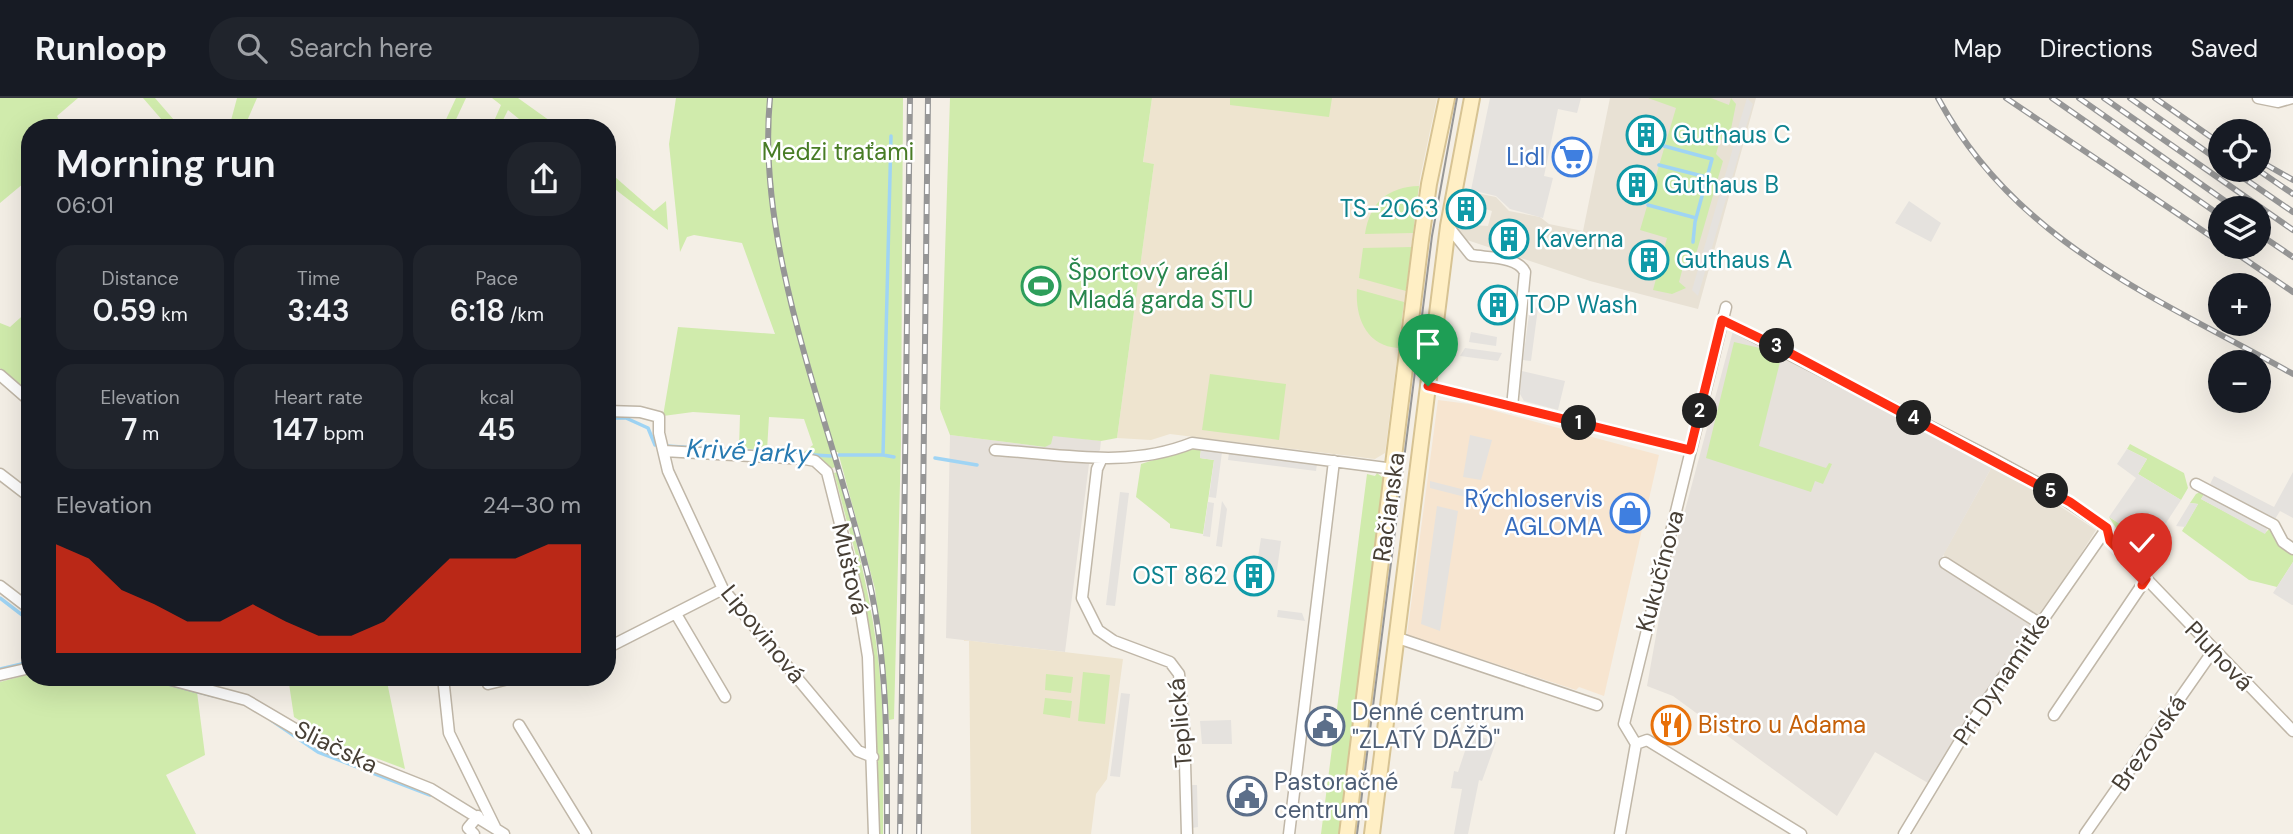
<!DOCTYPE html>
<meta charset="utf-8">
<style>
body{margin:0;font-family:"DM Sans",sans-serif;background:#20242c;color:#f1f3f6;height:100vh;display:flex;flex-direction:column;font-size:26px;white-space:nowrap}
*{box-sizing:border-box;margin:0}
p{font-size:23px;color:#9ea1a6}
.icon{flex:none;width:38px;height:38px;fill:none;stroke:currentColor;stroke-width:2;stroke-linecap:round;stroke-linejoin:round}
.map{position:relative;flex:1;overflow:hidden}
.panel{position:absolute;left:21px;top:21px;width:595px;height:567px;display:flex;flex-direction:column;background:#171b24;border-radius:28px;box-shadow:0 7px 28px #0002}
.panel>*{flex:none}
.fabs{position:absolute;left:2208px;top:21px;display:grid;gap:14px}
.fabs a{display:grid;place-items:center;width:63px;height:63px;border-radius:50%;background:#171b24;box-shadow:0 7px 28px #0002;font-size:35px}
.pin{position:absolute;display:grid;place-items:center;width:60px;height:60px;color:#fff;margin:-72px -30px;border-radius:50% 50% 50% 0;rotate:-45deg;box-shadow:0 0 7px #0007}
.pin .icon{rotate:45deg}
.km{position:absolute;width:35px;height:35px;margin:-18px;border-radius:50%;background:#222;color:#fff;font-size:19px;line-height:35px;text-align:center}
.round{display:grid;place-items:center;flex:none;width:74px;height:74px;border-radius:28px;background:#20242c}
.headline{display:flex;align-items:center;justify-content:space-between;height:119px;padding:0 35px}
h1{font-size:38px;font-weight:600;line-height:52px}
.metrics{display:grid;grid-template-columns:repeat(3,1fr);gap:10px;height:119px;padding:7px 35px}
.metrics div{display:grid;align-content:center;border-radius:18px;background:#20242c;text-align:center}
.metrics b{font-size:30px;font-weight:600}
.metrics small{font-size:19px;font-weight:400}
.metrics p{font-size:19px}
.chart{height:196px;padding:14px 35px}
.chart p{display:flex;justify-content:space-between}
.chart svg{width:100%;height:126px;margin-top:7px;fill:#ff2e12;opacity:.7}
header{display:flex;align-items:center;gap:42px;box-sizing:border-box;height:98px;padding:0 35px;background:#171b24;border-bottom:2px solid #363941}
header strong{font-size:33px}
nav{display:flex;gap:38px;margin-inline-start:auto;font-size:24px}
.search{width:490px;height:63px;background:#20242c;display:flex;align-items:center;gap:18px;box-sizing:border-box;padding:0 24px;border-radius:28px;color:#9ea1a6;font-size:26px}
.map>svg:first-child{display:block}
.residential{fill:#e8e1d4}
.commercial{fill:#f7e5d0}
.industrial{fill:#e6e1db}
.education{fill:#eee4cf}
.green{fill:#d0ebac}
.parking{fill:#e5e2de}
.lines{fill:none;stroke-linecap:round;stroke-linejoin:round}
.stream{stroke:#9fd4f4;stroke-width:3.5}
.street-casing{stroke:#c0b7a8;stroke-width:13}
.secondary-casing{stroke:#d7c393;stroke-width:18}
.street{stroke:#fff;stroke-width:10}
.secondary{stroke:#ffefc5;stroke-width:14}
.tram{stroke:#969696;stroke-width:2}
.rail-casing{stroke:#969696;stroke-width:6}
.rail{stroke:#fff;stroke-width:3.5;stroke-dasharray:10;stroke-linecap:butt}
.route-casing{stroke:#fff;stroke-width:14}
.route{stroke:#ff2e12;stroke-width:9}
.labels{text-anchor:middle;stroke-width:5;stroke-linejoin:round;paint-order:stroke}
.culture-label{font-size:24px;fill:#0d838f;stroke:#fff;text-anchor:start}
.park-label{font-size:24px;fill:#487c25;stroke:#fff}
.shop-label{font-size:24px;fill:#366cbe;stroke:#fff;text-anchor:end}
.leisure-label{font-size:24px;fill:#27864d;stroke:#fff;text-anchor:start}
.street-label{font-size:24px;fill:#473f35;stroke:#fff}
.service-label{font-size:24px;fill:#4e5e75;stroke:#fff;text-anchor:start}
.food-label{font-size:24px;fill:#c56008;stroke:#fff;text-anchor:start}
.water-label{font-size:26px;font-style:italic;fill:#277ab1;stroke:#fff}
</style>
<header>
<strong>Runloop</strong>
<div class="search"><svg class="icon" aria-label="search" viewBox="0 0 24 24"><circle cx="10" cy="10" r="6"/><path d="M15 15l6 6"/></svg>Search here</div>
<nav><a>Map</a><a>Directions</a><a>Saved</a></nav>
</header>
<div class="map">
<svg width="2293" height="736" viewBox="0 0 2293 736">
<rect width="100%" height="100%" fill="#f4efe6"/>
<path class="residential" d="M1610,0H1756L1698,211L1590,183L1458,139V126L1488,128L1492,113L1463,104L1465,93L1496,99L1509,113L1540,119L1549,126L1583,133Z
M1994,365L2096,432L2040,520L1943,457Z"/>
<path class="commercial" d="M1438,302L1469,306L1659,357L1604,598L1579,589L1576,592L1407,537Z"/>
<path class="industrial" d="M1733,233L1994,365L1939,465L2034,523L1928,685L1875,654L1837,718L1673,598L1647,588L1665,487Z
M950,337L1045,349L1053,337L1101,343L1100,352L1089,366L1065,554L946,540Z"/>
<path class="education" d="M1152,0H1437L1420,80L1385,355L1375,361L1170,336L1151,342L1117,340L1154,66L1143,65Z
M964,543V542L1123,561L1107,681L1096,696L1091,736H971L969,543Z"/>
<path class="green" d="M0,0H78L57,18L63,30H30V80L0,105Z
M143,0H155L181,30H169Z
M237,0H257L244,30H229Z
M456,0H466L452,30H442Z
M492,0H518L560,30H530L508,12L499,30H491L501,7Z
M676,0H903L901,346L894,621L889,622L875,491L838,354H830L836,369L828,371L808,359L804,354L813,347L804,321L769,319L767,352L739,350L740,317L693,314L663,318L678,229L775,236L742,145L694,137L687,139L680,154L669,46Z
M950,0H1152L1143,64L1154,66L1117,340L1101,343L1053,338L1051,346L1045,349L950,337L940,311Z
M1230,0H1332L1329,19L1230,7Z
M1648,0H1711L1729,7L1731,0L1736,6L1730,36L1724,42H1720L1716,56L1723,63L1694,163L1687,170L1683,169L1679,184L1686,190L1672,196L1653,192L1667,140L1640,132L1676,10Z
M607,72L654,113L666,103L668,132L607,85Z
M1419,88L1413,135L1365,136C1370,104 1388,89 1419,88Z
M1412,149L1406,193L1359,180L1363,150Z
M1357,191L1404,204L1398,250C1366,248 1355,219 1357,191Z
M30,211V296L0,270V225L10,229Z
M1734,244L1764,251L1781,260L1759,348L1826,370L1829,365L1832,366L1823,386L1815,383L1811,394L1706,360Z
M1210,276L1286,286L1279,342L1202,332Z
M2130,346L2184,375L2188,390L2181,402L2138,376L2147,361L2127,351Z
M1188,351H1201L1200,360L1214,362L1203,436L1170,430V426L1136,399L1141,366Z
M838,374C857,445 876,517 881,590C885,639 883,688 883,736H878L872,565L853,466L858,465L834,375Z
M1377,375L1383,380L1385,391L1340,736H1321L1367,376L1375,378Z
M2202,393L2205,395L2201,401L2265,435L2270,430L2278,447L2293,457V464L2277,489L2249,482L2182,433L2198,406L2190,405L2196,396Z
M2109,419L2149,444V451L2145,458L2128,449Z
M1083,574L1110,577L1105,626L1078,623Z
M30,576V579H140L197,594L205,657L166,677L196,736H0V584Z
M1046,576L1073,579L1071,595L1045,592Z
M288,579H386L405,671L336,645L294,619Z
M1045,600L1072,603L1070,620L1043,616Z"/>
<path class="parking" d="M1490,0H1581L1577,15L1558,11L1544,78L1553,80L1543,120L1510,111L1496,98L1471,92Z
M1747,0L1753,6L1743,39L1737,33Z
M1737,36L1743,42L1698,198L1692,192Z
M1909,103L1941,125L1931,144L1895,125Z
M1530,209L1538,210L1531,263L1523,262Z
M1471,234L1497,239L1496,248L1469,244Z
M1465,250L1502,255L1498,263L1460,258Z
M1522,273L1565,283L1558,312L1524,303L1520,296Z
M1470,337L1492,342L1481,382L1463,379Z
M1201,351L1222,354L1216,400L1209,399L1214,362L1200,360Z
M2127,351L2147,361L2138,376L2181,402L2149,451V444L2109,419L2136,380L2117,366Z
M1229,355L1317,366L1316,373L1228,362Z
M2293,374V420L2280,413L2275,421L2210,386L2214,378L2274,409Z
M1430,383L1477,395V402L1430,390Z
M1120,394L1129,395L1115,508L1106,507Z
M2205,395L2268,429L2265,436L2201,401Z
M1222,403L1227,411L1222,449L1216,448Z
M1208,404L1214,405L1210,439L1203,438Z
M2190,405L2198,406L2185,429L2176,428Z
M1437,408L1458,413L1440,533L1421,526Z
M1261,440L1281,443L1277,472L1268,492L1261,491L1265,461L1258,459Z
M2293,464V507H2292L2273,495Z
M1278,512L1302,515L1305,523L1277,519Z
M1121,595L1130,596L1120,679L1110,678Z
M1231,622L1232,646H1202L1200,623Z
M1471,635L1496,644L1482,683L1479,682L1468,736H1454L1462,691L1451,690L1454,673L1458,674Z
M1190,687H1197L1198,729L1192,730Z"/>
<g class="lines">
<path class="stream" d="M891,38L883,357L894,359
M1664,48L1712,61L1695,124L1693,144
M1659,67L1710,80
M1648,107L1696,120
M607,320H626L648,330L655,347
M666,348L831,358
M839,357H883
M935,360L977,367
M0,500L30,523
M0,571L30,564
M142,579L214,598
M271,622L318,654L430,697"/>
<defs>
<path id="street" d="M2258,0L2278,4L2292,0
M1448,128L1471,157C1487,160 1517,158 1525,174L1512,309
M1722,222L1990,359L2047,390L2107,430L2110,443L2293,633
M0,277L30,303
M1428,288L1690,352
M607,313L640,314L659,319V335L668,373L723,491L858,653L873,659
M995,352C1062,356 1127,371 1192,345L1394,371
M664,353L805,361L815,363L827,374L858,497L868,559L874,736
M1102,360L1097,371L1082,500L1098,532L1114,543L1170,564L1179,576L1184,629L1187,736
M0,376L30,399
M2196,386L2274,427L2283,444L2293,451
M1945,465L2039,525
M0,488L30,511
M676,516L725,599
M1395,539L1597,607
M607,550L723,491
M0,577L30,570
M160,579L246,602L326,649L431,691L504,736
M443,579L449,635L495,729
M488,586L516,579
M2054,617L2146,481
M519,627L586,736
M1636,646L1647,642L1801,736
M474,736L468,730L478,718
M1289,736L1334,363
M1620,736L1636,646L1624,626L1726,209
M1904,736L1969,628L2107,430
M2085,736L2213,553"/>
<path id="secondary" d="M1347,736L1421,142L1429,86L1447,0
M1372,736L1448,128L1472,0"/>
</defs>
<use href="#street" class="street-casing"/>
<use href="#secondary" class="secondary-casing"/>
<use href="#street" class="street"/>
<use href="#secondary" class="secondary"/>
<path class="tram" d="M1357,736L1432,138L1457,0"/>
<defs>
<path id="rail" d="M770,0C755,155 834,331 869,482C888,566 887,651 887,736
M1938,0C2016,145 2156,199 2293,276
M2006,0L2221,145
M2052,0L2221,118
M2079,0L2235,110
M2104,0L2293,132
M2130,0L2221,64
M2155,0L2221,46
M2265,66L2293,82
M2232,72L2293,114
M2258,72L2293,96
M2259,136L2293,159
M2227,149L2293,194
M900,736L910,0
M919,736L928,0"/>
</defs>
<use href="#rail" class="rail-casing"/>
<use href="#rail" class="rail"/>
</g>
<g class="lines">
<defs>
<path id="route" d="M1428,288L1690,352L1722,222L1784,252L2070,404L2107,430L2110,443L2146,481L2142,487"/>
</defs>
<use href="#route" class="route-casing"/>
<use href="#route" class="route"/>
</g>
<defs>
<symbol id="building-ring" viewBox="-11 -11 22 22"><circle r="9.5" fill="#fff" stroke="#0f9aa8" stroke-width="1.5"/><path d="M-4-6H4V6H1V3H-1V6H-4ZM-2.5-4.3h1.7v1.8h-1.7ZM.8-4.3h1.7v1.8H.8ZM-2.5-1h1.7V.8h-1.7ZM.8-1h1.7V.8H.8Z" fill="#0f9aa8"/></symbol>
<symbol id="supermarket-ring" viewBox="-11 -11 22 22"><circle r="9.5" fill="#fff" stroke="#3f7fe0" stroke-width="1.5"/><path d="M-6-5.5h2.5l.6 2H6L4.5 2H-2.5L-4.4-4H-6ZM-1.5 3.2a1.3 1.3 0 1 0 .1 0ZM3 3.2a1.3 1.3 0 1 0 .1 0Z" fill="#3f7fe0"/></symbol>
<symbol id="stadium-ring" viewBox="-11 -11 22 22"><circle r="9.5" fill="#fff" stroke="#2e9e5b" stroke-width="1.5"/><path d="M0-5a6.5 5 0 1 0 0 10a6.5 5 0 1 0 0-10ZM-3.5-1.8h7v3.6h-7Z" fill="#2e9e5b"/></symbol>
<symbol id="shop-ring" viewBox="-11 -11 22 22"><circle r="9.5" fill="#fff" stroke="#3f7fe0" stroke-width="1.5"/><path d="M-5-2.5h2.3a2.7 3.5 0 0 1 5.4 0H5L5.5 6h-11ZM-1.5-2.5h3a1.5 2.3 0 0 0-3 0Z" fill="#3f7fe0"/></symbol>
<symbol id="restaurant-ring" viewBox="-11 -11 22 22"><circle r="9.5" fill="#fff" stroke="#e8710a" stroke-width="1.5"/><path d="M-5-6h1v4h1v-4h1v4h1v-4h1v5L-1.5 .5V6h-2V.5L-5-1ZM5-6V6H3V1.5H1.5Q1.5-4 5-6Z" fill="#e8710a"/></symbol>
<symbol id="civic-ring" viewBox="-11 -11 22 22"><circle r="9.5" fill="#fff" stroke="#5c6f8a" stroke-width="1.5"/><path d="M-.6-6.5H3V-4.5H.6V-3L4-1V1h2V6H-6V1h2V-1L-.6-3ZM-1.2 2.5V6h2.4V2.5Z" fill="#5c6f8a"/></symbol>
</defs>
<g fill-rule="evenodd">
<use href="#building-ring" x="1624" y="15" width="44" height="44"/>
<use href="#supermarket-ring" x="1550" y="37" width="44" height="44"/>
<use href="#building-ring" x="1615" y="65" width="44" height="44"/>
<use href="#building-ring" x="1444" y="89" width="44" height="44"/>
<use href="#building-ring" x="1487" y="119" width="44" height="44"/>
<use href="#building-ring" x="1627" y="140" width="44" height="44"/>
<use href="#stadium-ring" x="1019" y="166" width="44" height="44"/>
<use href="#building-ring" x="1476" y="185" width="44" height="44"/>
<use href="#shop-ring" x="1608" y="393" width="44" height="44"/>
<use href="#building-ring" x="1232" y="456" width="44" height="44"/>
<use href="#restaurant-ring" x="1649" y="605" width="44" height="44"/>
<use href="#civic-ring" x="1303" y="606" width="44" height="44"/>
<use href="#civic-ring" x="1225" y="676" width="44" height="44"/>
</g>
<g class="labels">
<g class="culture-label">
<text x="1673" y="45">Guthaus C</text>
<text x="1664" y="95">Guthaus B</text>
<text x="1439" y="119" text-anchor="end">TS-2063</text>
<text x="1536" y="149">Kaverna</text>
<text x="1676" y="170">Guthaus A</text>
<text x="1525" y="215">TOP Wash</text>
<text x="1227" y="486" text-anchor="end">OST 862</text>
</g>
<g class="park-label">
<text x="838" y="62">Medzi traťami</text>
</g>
<g class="shop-label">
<text x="1545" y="67">Lidl</text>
<text x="1603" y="409">Rýchloservis<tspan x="1603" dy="28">AGLOMA</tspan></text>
</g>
<g class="leisure-label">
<text x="1068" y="182">Športový areál<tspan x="1068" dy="28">Mladá garda STU</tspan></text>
</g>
<g class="street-label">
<text transform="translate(1389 409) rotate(-82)" y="8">Račianska</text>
<text transform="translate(850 471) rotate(77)" y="8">Muštová</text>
<text transform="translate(1660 473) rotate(-75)" y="8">Kukučínova</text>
<text transform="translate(763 536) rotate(51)" y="8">Lipovinová</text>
<text transform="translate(2219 558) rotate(46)" y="8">Pluhová</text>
<text transform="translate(2002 581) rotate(-56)" y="8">Pri Dynamitke</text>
<text transform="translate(1180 625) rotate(-95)" y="8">Teplická</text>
<text transform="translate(2149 645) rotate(-55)" y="8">Brezovská</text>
<text transform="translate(336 649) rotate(26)" y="8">Sliačska</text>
</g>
<g class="service-label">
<text x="1352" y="622">Denné centrum<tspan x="1352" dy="28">"ZLATÝ DÁŽĎ"</tspan></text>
<text x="1274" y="692">Pastoračné<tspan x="1274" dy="28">centrum</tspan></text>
</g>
<g class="food-label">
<text x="1698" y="635">Bistro u Adama</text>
</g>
<g class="water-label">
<text transform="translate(749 353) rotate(3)" y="9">Krivé jarky</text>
</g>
</g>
</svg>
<div class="fabs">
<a><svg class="icon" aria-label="locate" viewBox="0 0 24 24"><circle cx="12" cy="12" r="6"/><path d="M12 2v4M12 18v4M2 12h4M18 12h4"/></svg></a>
<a><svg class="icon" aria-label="layers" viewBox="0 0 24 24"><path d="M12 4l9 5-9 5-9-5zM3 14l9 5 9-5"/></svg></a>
<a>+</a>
<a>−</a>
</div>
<div class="pin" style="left:1428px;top:288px;background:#1e9e55"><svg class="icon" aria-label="arrive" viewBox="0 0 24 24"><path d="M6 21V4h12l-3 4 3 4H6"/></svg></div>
<div class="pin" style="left:2142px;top:487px;background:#d93025"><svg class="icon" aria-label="check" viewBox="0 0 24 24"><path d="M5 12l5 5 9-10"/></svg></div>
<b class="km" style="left:1579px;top:325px">1</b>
<b class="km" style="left:1700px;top:313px">2</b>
<b class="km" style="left:1777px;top:248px">3</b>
<b class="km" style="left:1914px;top:320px">4</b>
<b class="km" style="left:2051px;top:393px">5</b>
<section class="panel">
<div class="headline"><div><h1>Morning run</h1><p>06:01</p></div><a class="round"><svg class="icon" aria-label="share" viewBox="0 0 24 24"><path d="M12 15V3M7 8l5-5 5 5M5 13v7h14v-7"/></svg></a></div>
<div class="metrics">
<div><p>Distance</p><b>0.59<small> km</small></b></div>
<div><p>Time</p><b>3:43</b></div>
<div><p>Pace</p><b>6:18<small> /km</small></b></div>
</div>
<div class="metrics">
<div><p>Elevation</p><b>7<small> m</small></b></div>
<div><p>Heart rate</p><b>147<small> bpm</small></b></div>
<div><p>kcal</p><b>45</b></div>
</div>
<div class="chart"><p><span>Elevation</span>24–30 m</p>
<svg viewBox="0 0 160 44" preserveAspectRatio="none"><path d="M0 44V6L10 11L20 22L30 27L40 33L50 33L60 27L70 33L80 38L90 38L100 33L110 22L120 11L130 11L140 11L150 6L160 6V44z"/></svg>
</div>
</section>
</div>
